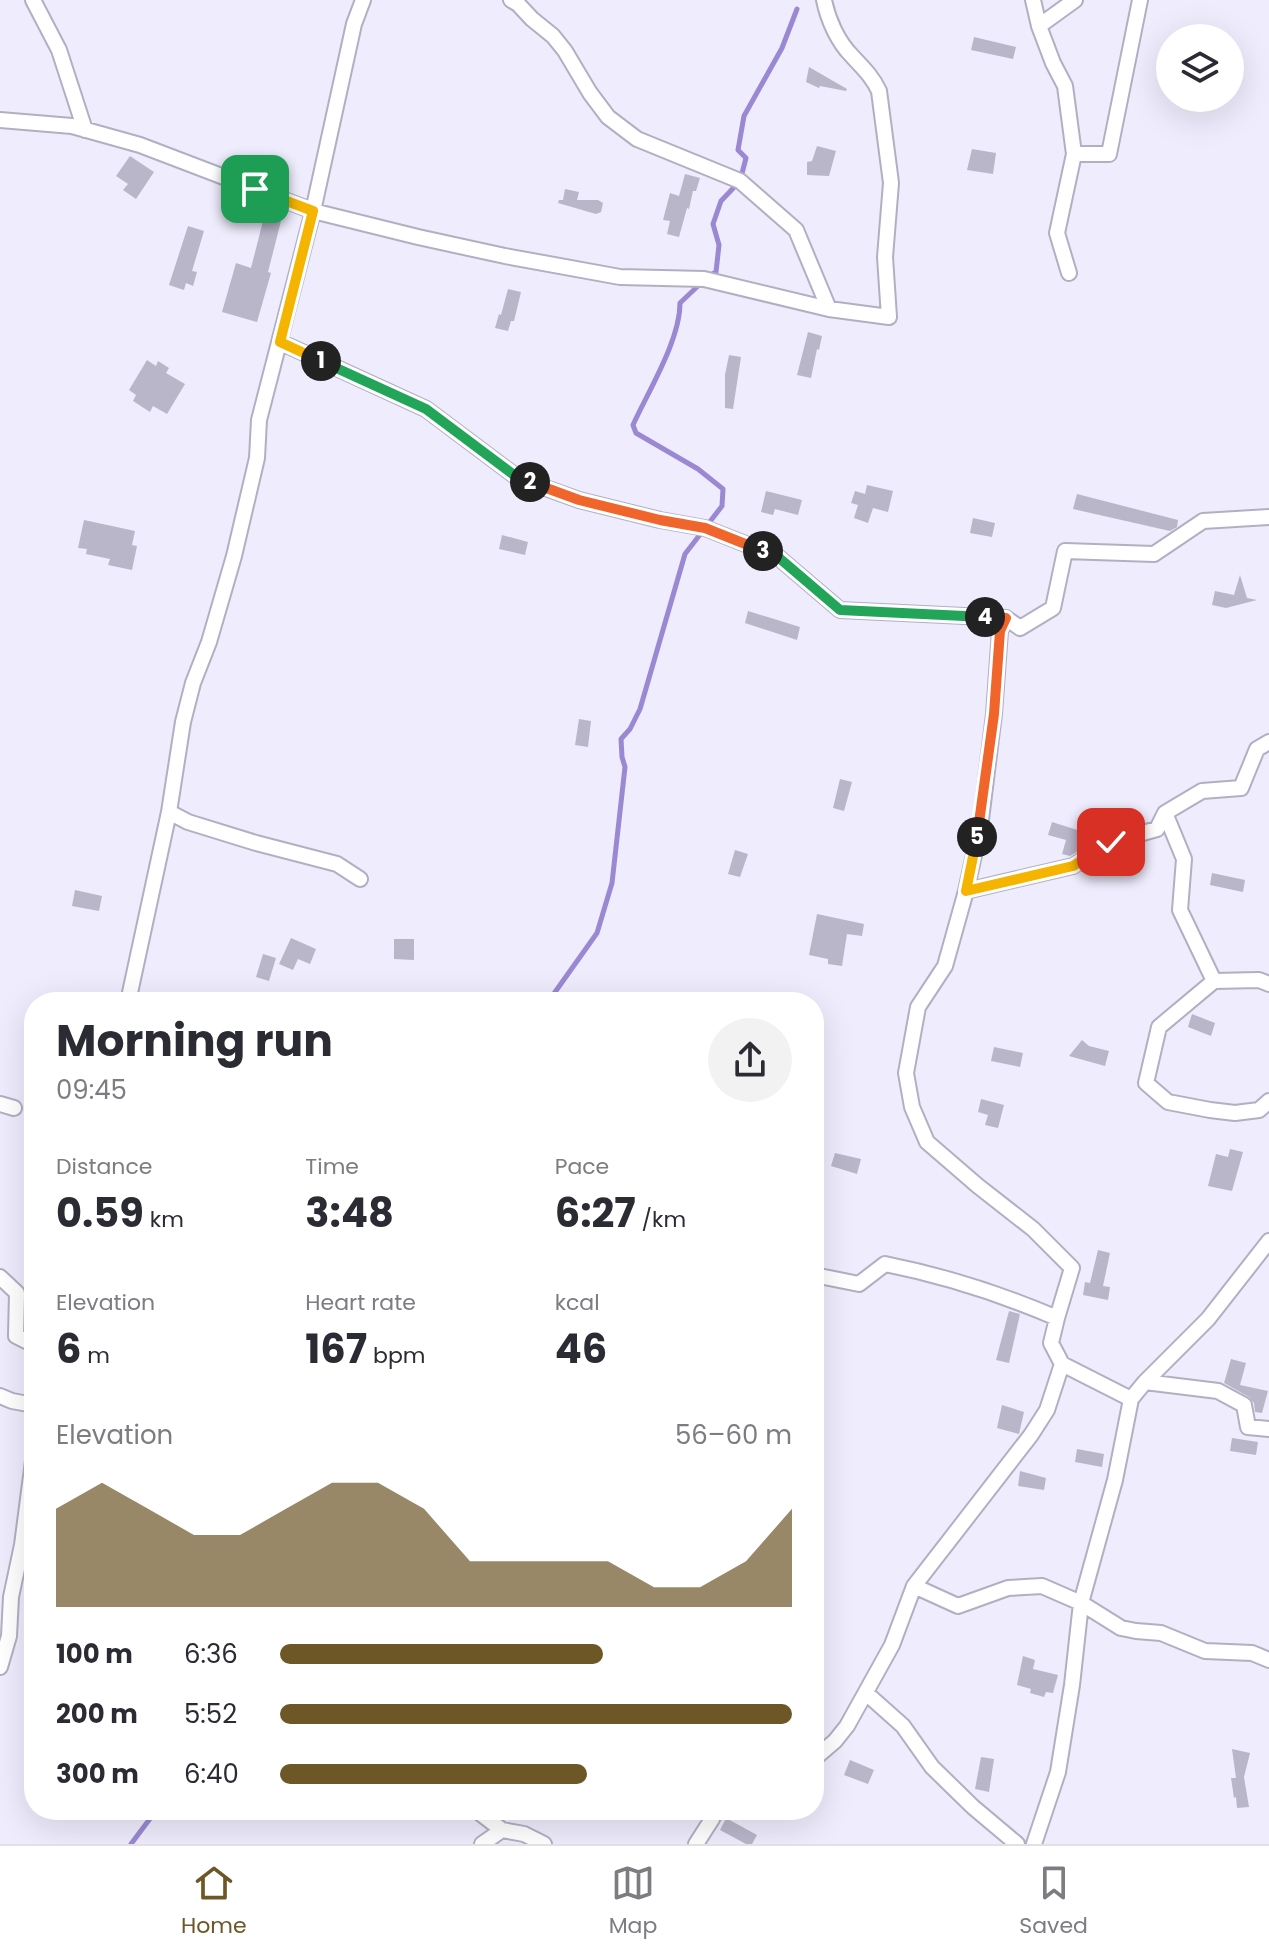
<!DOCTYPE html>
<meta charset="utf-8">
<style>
body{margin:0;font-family:Poppins,sans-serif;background:#f2f2f3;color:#2b2b33;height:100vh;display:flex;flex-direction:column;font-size:30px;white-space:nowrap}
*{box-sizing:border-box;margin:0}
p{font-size:26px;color:#7c7c81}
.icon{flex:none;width:44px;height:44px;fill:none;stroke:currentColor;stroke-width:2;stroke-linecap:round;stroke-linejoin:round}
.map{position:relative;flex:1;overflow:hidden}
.panel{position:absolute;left:24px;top:992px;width:800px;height:828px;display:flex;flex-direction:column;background:#fff;border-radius:32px;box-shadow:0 8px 32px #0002}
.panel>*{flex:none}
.fabs{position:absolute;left:1156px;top:24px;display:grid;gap:16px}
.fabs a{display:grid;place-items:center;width:88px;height:88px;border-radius:50%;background:#fff;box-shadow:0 8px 32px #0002;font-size:40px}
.pin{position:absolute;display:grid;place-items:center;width:68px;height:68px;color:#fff;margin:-34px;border-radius:16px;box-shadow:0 4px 12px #0006}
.km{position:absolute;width:40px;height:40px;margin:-20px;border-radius:50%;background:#222;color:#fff;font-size:22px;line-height:40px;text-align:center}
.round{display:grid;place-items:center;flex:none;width:84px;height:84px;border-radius:42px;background:#f2f2f3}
.summary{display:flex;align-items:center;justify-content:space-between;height:136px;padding:0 32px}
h1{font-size:44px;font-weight:700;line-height:60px}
.stats{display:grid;grid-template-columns:repeat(3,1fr);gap:12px;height:136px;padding:8px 32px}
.stats div{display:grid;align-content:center}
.stats b{font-size:40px;font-weight:700}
.stats small{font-size:22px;font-weight:400}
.stats p{font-size:22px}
.chart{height:224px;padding:16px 32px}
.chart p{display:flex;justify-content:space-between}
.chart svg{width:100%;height:144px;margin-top:8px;fill:#6d5727;opacity:.7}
ul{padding:0 32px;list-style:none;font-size:26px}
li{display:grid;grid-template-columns:128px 96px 1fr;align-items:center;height:60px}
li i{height:20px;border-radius:10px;background:#6d5727}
.tabs{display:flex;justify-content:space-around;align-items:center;height:112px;border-top:2px solid #e1e1e2;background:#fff;font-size:22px;color:#7c7c81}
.tabs a{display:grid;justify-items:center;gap:4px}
.tabs .on{color:#6d5727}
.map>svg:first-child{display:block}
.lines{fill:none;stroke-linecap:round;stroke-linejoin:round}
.stream{stroke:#9b88d2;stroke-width:5}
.building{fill:#bab6ca}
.street-casing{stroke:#b3afc3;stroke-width:18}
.street{stroke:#fff;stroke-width:14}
.split-1-casing{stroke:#fff;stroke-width:16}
.split-2-casing{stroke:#fff;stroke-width:16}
.split-3-casing{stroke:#fff;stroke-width:16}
.split-4-casing{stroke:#fff;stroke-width:16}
.split-5-casing{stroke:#fff;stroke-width:16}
.split-6-casing{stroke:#fff;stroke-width:16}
.split-1{stroke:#f5b400;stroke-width:10}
.split-2{stroke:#22a559;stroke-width:10}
.split-3{stroke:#f0652b;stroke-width:10}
.split-4{stroke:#22a559;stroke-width:10}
.split-5{stroke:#f0652b;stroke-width:10}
.split-6{stroke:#f5b400;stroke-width:10}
</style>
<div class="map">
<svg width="1269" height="1844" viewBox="0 0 1269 1844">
<rect width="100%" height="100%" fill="#efecfd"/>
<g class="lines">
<path class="stream" d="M707,277L716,272L719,245L713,224L721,201L740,181L746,158L738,150L744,116L782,48L797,9
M548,1002L597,933L612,883L625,767L622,757L621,739L630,729L640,709L685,554L722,506L723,489L698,469L636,433L633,425C649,390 680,340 680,303L700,284
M131,1844L155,1812L161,1810"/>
</g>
<path class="building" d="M974,37L1016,47L1013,59L971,50Z
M809,67L847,89L846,91L820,86L819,88L806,82Z
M817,146L836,151L829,176L807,175V162L812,161Z
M972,149L996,153L993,174L967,170Z
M130,156L154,172L136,199L123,190L128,184L116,176Z
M685,174L700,178L696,191H693L689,209L687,208L679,237L667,234L670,221L663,220L670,193L679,196Z
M565,189L579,192L577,200H598L603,203L601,212L596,214L558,203L559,200H563Z
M264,217L281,221L268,272L271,273L257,322L222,312L236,263L251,268Z
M188,226L204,231L192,271L197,272L193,286L186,283L184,290L169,285Z
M508,289L521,292L514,321H511L508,331L495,328L499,314L501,315Z
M808,332L822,336L819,350L817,349L811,378L797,375Z
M729,355L741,357L733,409L725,408V375Z
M147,360L156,366L158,361L169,368L166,373L185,384L167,414L153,406L150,412L133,401L136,395L129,390Z
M867,485L893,491L888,512L873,508L868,523L854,518L858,505L851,503L855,491L865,494Z
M766,491L802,500L798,515L775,509L773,515L761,512Z
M1077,494L1178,520L1177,527L1170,531L1073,509Z
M973,518L995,523L992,537L970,533Z
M84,520L135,531L132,545L137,546L132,570L108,565L110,559L86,554L87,549L78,548Z
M502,535L528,542L525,555L499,549Z
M1240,575L1247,598L1257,600L1226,608L1212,605L1215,591L1234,595Z
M748,611L800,627L797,640L745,623Z
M579,719L591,721L588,747L575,745Z
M840,779L852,782L844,811L833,808Z
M1052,822L1087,833L1083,848L1070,856L1062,854L1066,840L1048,835Z
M735,850L748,854L740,877L728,874Z
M1212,873L1245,880L1243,892L1210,885Z
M75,890L102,896L99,911L72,906Z
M817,914L864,924L862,936L847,934L842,966L828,964V959L809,955Z
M291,938L316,949L310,964L298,959L293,970L279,964Z
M394,939H414V960L394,959Z
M263,954L276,958L269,981L256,977Z
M1192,1014L1215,1023L1211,1036L1188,1027Z
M1082,1040L1089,1046L1109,1051L1105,1066L1069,1056Z
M994,1047L1023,1053L1020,1067L991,1061Z
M981,1099L1004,1105L998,1128L985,1125L988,1115L978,1112Z
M1230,1149L1243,1152L1232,1191L1208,1186L1216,1154L1228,1157Z
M835,1153L861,1159L857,1174L831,1166Z
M1098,1250L1110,1253L1103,1286L1110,1287L1108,1300L1083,1295L1085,1282L1090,1283Z
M1009,1311L1020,1314L1009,1363L996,1360Z
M1231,1359L1246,1363L1240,1385L1268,1391L1262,1413L1255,1412L1254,1403L1249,1397L1224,1383Z
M1002,1405L1024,1412L1019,1434L997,1428Z
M1232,1438L1258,1442L1256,1455L1230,1451Z
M1077,1449L1104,1454L1102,1467L1075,1462Z
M1020,1471L1046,1478L1044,1490L1018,1486Z
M1023,1656L1035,1660L1033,1669L1058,1675L1053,1693L1046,1692L1044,1697L1030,1693L1031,1689L1017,1685Z
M1232,1749L1250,1753L1244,1777L1249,1807L1237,1808L1236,1797L1234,1798L1231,1778H1236Z
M981,1757L994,1759L989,1792L975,1789Z
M850,1760L874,1770L868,1784L844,1775Z
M726,1818L757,1835L752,1844H746L720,1830Z"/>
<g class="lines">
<defs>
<path id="street" d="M33,0L59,50L85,130
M511,0L518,4L532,19L553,36L565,51L590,93L608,117L637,139L740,181L796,230L829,309
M1033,0L1039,26L1053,63L1065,86L1074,154L1057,233L1069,273
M1039,26L1075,0
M0,120L72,126L140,145L313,211L418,237L505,256L620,277L704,279L829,309L889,317L885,257L891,183L879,91C872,76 863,68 852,56C838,42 828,20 824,0
M1074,154H1109L1140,0
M280,342L426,409L518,478L579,500L660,520L705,528L778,557L840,610L1006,618
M169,812L188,822L256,843L337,864L360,879
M1165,813L1184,859L1180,910L1214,981L1159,1027L1146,1083L1168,1102L1210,1110L1235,1113L1259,1110L1269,1101
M966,891L1073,866L1111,842L1157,829L1165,813L1202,791L1241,788L1257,749L1269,742
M1214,981L1259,980L1269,984
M128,1002L169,812L183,722L193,683L209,642L234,556L257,458L259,420L313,211L354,24L363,0
M0,1104L14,1108
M814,1275L859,1284L885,1264C945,1276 1001,1294 1057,1318L1051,1343L1062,1364
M0,1277L17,1293L16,1336L34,1345
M1057,1318L1072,1268L1033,1229L978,1186L927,1142L912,1107L906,1073L918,1007L945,966L966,891L980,828L994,714L1000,631L1006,618L1020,628L1053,608L1065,551L1154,554L1203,521L1269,517
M1145,1382L1218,1391L1244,1405L1248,1427L1269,1429
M0,1396L12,1401L34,1405
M914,1586L958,1606L1008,1588L1042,1586L1081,1603L1121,1628L1136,1631L1161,1633L1205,1651L1252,1653L1269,1660
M0,1667L9,1636L11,1597L22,1545L34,1453
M866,1693L903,1726L932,1767L973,1807L1017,1844
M814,1759L835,1741L847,1726L892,1645L914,1586L1031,1435L1047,1410L1062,1364L1131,1399L1145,1382L1208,1319L1269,1241
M476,1810L502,1830L524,1834L544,1844
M482,1844L502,1830
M696,1844L712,1819L716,1810
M1034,1844L1058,1772L1072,1685L1081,1603L1115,1480L1131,1399"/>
</defs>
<use href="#street" class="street-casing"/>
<use href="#street" class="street"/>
</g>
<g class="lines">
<defs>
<path id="split-1" d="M255,189L313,211L280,342L321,361"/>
<path id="split-2" d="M321,361L426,409L518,478L530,482"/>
<path id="split-3" d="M530,482L579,500L660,520L705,528L763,551"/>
<path id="split-4" d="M763,551L778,557L840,610L985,617"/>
<path id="split-5" d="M977,837L994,714L1000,631L1006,618L985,617"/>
<path id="split-6" d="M977,837L966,891L1073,866L1111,842"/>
</defs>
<use href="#split-1" class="split-1-casing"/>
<use href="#split-2" class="split-2-casing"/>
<use href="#split-3" class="split-3-casing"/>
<use href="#split-4" class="split-4-casing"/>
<use href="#split-5" class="split-5-casing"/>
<use href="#split-6" class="split-6-casing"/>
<use href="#split-1" class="split-1"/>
<use href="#split-2" class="split-2"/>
<use href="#split-3" class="split-3"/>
<use href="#split-4" class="split-4"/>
<use href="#split-5" class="split-5"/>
<use href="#split-6" class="split-6"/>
</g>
</svg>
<div class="fabs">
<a><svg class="icon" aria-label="layers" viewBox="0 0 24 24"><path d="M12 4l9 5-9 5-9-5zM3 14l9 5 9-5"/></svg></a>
</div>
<div class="pin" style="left:255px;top:189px;background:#1e9e55"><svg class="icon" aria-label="arrive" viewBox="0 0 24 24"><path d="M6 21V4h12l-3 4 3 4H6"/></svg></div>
<div class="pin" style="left:1111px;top:842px;background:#d93025"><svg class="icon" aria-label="check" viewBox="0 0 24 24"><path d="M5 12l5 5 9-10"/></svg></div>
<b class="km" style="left:321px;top:361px">1</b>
<b class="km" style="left:530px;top:482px">2</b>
<b class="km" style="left:763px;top:551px">3</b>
<b class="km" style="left:985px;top:617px">4</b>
<b class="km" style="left:977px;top:837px">5</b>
<section class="panel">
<div class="summary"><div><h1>Morning run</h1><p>09:45</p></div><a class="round"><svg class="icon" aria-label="share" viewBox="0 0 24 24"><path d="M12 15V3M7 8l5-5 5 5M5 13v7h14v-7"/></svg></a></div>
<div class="stats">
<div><p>Distance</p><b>0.59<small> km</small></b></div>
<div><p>Time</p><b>3:48</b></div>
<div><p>Pace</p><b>6:27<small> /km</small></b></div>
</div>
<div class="stats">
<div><p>Elevation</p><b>6<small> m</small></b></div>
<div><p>Heart rate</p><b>167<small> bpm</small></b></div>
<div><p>kcal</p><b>46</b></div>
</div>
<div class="chart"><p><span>Elevation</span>56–60 m</p>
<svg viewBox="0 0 160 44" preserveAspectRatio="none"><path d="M0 44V14L10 6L20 14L30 22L40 22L50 14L60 6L70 6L80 14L90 30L100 30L110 30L120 30L130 38L140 38L150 30L160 14V44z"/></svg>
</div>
<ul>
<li><b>100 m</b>6:36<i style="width:63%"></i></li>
<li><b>200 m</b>5:52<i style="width:100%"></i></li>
<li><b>300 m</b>6:40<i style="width:60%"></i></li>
</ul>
</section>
</div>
<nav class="tabs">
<a class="on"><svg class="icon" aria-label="home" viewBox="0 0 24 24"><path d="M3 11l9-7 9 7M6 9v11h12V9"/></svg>Home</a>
<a><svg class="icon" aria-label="map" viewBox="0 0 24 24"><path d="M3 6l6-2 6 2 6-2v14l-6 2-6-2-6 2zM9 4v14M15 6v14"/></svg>Map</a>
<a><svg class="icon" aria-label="saved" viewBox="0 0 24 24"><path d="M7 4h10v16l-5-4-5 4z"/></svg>Saved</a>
</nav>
